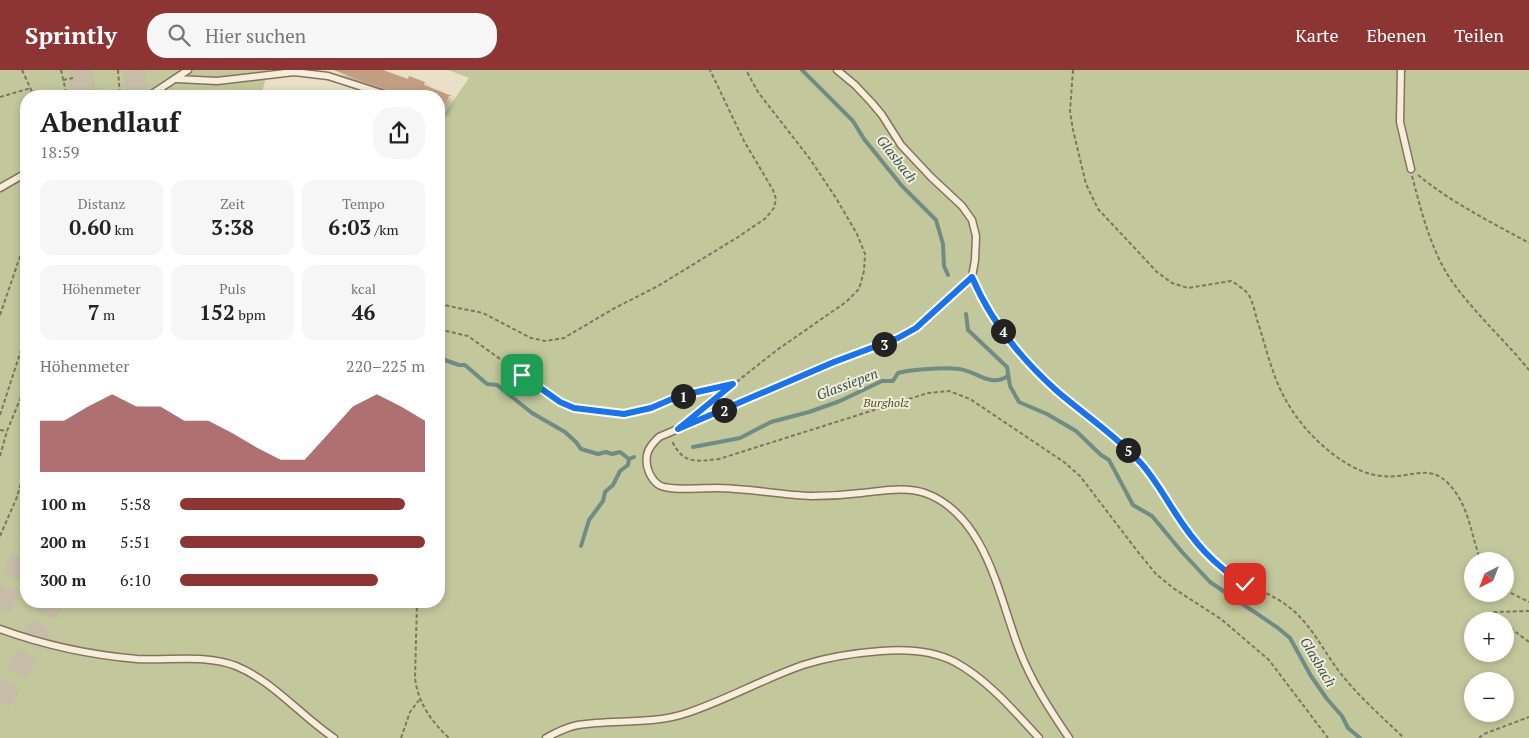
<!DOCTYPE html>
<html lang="de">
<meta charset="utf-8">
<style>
body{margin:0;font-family:"PT Serif",serif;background:#f6f6f6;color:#222;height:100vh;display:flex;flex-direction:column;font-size:19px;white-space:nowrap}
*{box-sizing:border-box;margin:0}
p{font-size:16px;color:#767676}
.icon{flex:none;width:28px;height:28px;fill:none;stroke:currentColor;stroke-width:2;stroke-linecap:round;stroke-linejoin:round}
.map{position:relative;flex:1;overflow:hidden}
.details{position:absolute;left:20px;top:20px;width:425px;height:518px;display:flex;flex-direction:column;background:#fff;border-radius:20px;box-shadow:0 2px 8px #0003}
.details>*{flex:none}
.needle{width:32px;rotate:222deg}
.tools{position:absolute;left:1464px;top:482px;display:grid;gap:10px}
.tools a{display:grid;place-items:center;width:50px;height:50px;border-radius:50%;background:#fff;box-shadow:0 2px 8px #0003;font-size:25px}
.pin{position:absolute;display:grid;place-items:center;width:42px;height:42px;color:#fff;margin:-21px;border-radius:10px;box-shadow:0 2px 8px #0006}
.km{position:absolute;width:25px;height:25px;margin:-12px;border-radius:50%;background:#222;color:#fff;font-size:14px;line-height:25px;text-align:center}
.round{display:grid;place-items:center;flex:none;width:52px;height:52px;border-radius:20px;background:#f6f6f6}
.head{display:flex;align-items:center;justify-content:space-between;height:85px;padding:0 20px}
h1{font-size:28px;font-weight:600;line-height:38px}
.stats{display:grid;grid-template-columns:repeat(3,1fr);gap:8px;height:85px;padding:5px 20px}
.stats div{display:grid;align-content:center;border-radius:12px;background:#f6f6f6;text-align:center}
.stats b{font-size:21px;font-weight:600}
.stats small{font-size:14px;font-weight:400}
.stats p{font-size:14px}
.chart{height:140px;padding:10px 20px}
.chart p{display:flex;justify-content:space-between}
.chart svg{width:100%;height:90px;margin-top:5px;fill:#8d3535;opacity:.7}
ul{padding:0 20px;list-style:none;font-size:16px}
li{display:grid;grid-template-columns:80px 60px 1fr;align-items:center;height:38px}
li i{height:12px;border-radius:6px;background:#8d3535}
header{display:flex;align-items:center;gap:30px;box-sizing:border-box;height:70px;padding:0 25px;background:#8d3535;color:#fff}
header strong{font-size:24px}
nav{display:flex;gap:28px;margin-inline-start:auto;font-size:18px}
.search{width:350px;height:45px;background:#f6f6f6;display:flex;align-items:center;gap:12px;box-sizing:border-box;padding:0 18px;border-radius:20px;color:#767676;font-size:19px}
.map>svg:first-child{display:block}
.green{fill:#c2c79c;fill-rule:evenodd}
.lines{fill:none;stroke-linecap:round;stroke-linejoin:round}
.stream{stroke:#708c85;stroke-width:4}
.building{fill:#c49e81;filter:url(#shadow)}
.highway-tunnel{stroke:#c6bca7;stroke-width:22;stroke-dasharray:22 11;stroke-linecap:butt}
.lane-casing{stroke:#84735f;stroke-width:9}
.path{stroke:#84735f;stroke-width:2;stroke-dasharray:4 2.5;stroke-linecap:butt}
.lane{stroke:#f6eeda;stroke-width:6}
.route-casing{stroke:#fff;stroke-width:10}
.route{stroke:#1a73e8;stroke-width:6}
.labels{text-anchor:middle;stroke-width:4;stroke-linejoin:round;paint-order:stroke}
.park-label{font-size:12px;font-style:italic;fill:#465029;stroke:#f2ebd7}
.water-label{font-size:14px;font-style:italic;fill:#325453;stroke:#f2ebd7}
</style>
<header>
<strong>Sprintly</strong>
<div class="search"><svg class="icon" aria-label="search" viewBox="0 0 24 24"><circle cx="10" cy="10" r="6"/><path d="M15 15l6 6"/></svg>Hier suchen</div>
<nav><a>Karte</a><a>Ebenen</a><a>Teilen</a></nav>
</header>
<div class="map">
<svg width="1529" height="668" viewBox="0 0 1529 668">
<defs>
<filter id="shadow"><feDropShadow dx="3" dy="5.5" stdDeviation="2.5" flood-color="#0004"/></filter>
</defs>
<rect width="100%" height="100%" fill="#eae0c8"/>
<path class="green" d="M0,0H268L261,26H26V531H439V46L442,47L469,8L448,0H1529V668H0ZM1472,491H1505V524H1472ZM1472,551H1505V584H1472ZM1472,611H1505V644H1472Z"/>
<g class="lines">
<path class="stream" d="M802,0L853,51L864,69L902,116L936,150L943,174L944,196L948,205
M966,244L968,260L1007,297L1010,316L1019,332L1047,344L1076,361L1101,385L1109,390L1133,435L1152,446L1182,482L1210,512L1278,558L1290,568L1311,606L1327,629L1342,646L1348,658L1360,668
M439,288L459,295H465L487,314L497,315L532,343L565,362L576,372L581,379L598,384L606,382L612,384L620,382L629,389L634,387
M693,377L740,368L771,352L809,342L840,331L882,311H893L898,303L907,301C924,299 942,297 959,299C977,301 990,318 1008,306
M581,476L589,450L603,431L605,422L613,415L620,401L628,395L629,389"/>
</g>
<path class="building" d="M78,0H86L91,24L81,25L80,17L75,18L72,1Z
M334,0H383L408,9L409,6L425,12L424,15L452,26H449L443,42L439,40V26H409L364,12Z"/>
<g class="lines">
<path class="highway-tunnel" d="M80,0L83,26
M134,0L138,26
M0,538L26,477
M0,632L22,595L52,531"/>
<defs>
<path id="lane" d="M837,0L855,15L872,33L882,45L901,75L931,107L962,136L972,150L976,166L975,190L972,207L916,258L898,268L834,292L659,367C654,372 648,378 647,385C645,396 650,409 659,415C668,421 703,418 715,418C748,418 780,425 812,426C829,426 845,425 861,423C882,421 905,416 925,423C986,445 999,527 1019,579C1031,611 1050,640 1069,668
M1401,0L1400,52L1411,99
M177,9L217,11L294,2L328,6L390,26
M149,26L188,0
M439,45V58
M0,118L26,103
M0,559C44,575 90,585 137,589C169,591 205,584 236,596C273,611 301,646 334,668
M546,668C555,663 567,657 578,655C613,649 652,655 687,643C726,630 763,609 803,595C828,587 854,583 881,581C906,579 932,580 955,592C988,610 1014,641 1039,668"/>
</defs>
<use href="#lane" class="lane-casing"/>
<path class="path" d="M22,0L34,26
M61,0L67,26
M118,0L120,26
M1073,0L1070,41L1073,60L1086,114L1098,139L1157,202L1172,213L1188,218L1231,211C1238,215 1244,219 1249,225C1253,233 1255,242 1257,250C1263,267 1267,285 1273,301C1280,323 1293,344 1307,360C1325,380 1353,403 1381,406C1413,410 1432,388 1456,423C1470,443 1472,469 1481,491
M63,10L73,8
M0,27L31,18
M1418,105C1452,133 1491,152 1529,173
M1412,106C1421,140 1430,177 1449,207C1472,241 1503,268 1529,300
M976,216C993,257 1026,294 1059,322C1087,347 1119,368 1144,396C1171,427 1185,467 1216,494C1239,515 1273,521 1296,543C1313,559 1324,581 1338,600C1357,625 1381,646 1404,668
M439,234L483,243L531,268L545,271L564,268L613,239L658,216L738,167L766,148L774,138L776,129L773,120L744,71L710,0
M0,245L26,169
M439,261H446L468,266L560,332L575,338L624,344L651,338L679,327L731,314
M706,336L777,280L846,232L859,219L864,201L865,184L857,164L836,128L810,89L758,22L746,0
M0,345L26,265
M0,360L7,361
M673,372V373C684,395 698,391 719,389L928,323L949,321L970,329L1064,392L1080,406L1138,482L1156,504L1173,518L1221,549L1269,590L1328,668
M0,386L7,361L26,315
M0,466L17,427L26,395
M1505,520L1529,532
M417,531L415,608C418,633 431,651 449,668
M1502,551L1493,542L1529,541
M1505,554L1529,572
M401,668L410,642L419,630
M1479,668L1484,664L1529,647"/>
<use href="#lane" class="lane"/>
</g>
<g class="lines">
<defs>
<path id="route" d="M522,305L560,332L574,338L624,344L651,338L679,326L733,314L678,359L834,292L898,268L916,258L972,207C991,252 1022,290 1058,322C1085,345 1115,365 1139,391C1153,406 1163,424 1174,441C1193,471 1214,496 1245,514"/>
</defs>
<use href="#route" class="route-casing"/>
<use href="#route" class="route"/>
</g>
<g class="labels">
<g class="park-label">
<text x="886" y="337">Burgholz</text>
</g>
<g class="water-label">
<text transform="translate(897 89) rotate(52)" y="5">Glasbach</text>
<text transform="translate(847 314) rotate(-21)" y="5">Glassiepen</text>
<text transform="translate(1318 592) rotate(59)" y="5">Glasbach</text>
</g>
</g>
</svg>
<div class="tools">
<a><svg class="needle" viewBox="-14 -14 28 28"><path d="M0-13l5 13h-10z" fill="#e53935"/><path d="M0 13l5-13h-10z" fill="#767676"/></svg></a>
<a>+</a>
<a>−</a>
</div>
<div class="pin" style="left:522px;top:305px;background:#1e9e55"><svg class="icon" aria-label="arrive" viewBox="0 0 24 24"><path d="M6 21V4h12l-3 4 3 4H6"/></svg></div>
<div class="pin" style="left:1245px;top:514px;background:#d93025"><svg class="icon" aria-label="check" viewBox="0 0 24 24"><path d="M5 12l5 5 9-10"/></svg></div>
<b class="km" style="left:683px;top:326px">1</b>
<b class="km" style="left:724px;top:340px">2</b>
<b class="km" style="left:884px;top:274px">3</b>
<b class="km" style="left:1003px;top:261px">4</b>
<b class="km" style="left:1128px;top:380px">5</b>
<section class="details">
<div class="head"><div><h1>Abendlauf</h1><p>18:59</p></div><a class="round"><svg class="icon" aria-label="share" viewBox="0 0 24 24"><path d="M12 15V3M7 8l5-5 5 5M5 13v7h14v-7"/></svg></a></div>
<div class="stats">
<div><p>Distanz</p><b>0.60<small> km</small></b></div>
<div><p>Zeit</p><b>3:38</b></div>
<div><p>Tempo</p><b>6:03<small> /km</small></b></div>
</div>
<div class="stats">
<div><p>Höhenmeter</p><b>7<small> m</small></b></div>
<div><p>Puls</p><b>152<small> bpm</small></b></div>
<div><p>kcal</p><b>46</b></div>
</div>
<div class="chart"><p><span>Höhenmeter</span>220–225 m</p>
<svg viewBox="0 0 160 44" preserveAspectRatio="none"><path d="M0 44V19L10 19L20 12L30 6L40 12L50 12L60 19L70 19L80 25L90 32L100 38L110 38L120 25L130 12L140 6L150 12L160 19V44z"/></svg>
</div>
<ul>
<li><b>100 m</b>5:58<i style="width:92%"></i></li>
<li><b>200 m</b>5:51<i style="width:100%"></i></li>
<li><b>300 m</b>6:10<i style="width:81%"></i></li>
</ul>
</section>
</div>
